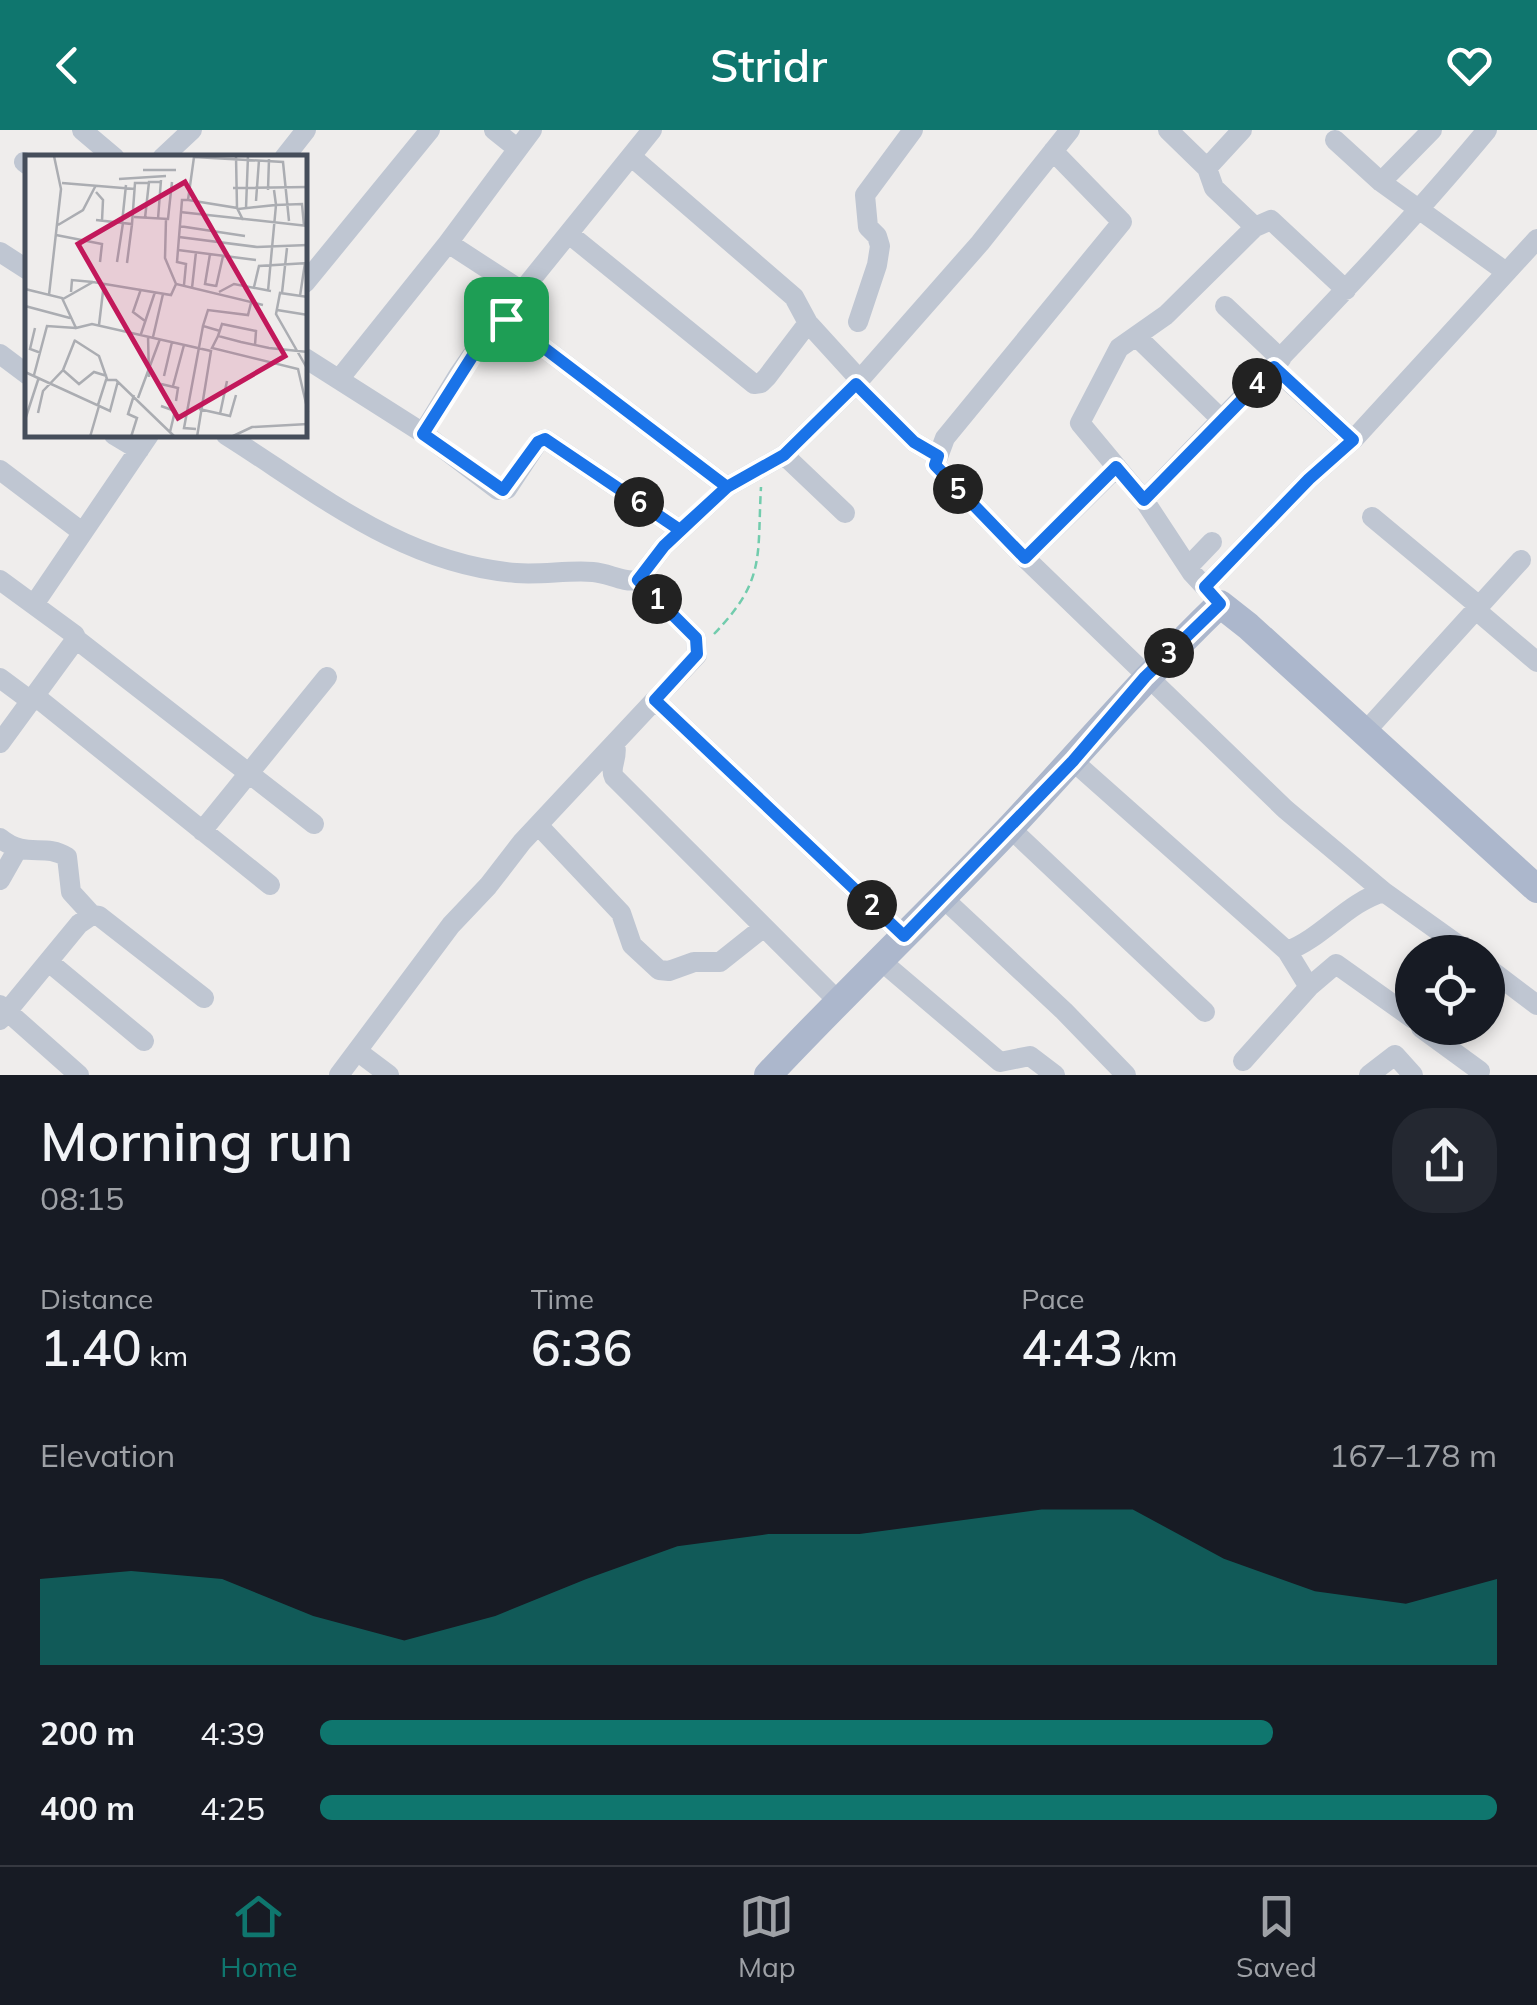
<!DOCTYPE html>
<meta charset="utf-8">
<style>
body{margin:0;font-family:Mulish,sans-serif;background:#242831;color:#f1f3f6;height:100vh;display:flex;flex-direction:column;font-size:38px;white-space:nowrap}
*{box-sizing:border-box;margin:0}
p{font-size:32px;color:#9ea1a6}
.icon{flex:none;width:55px;height:55px;fill:none;stroke:currentColor;stroke-width:2;stroke-linecap:round;stroke-linejoin:round}
.map{position:relative;height:945px;overflow:hidden}
.panel{display:flex;flex-direction:column;background:#171b24;flex:1}
.panel>*{flex:none}
.fabs{position:absolute;left:1395px;top:805px;display:grid;gap:20px}
.fabs a{display:grid;place-items:center;width:110px;height:110px;border-radius:50%;background:#171b24;box-shadow:0 5px 15px #0003;font-size:50px}
.pin{position:absolute;display:grid;place-items:center;width:85px;height:85px;color:#fff;margin:-42px;border-radius:20px;box-shadow:0 5px 15px #0006}
.km{position:absolute;width:50px;height:50px;margin:-25px;border-radius:50%;background:#222;color:#fff;font-size:28px;line-height:50px;text-align:center}
.round{display:grid;place-items:center;flex:none;width:105px;height:105px;border-radius:40px;background:#242831}
.summary{display:flex;align-items:center;justify-content:space-between;height:170px;padding:0 40px}
h1{font-size:55px;font-weight:600;line-height:75px}
.metrics{display:grid;grid-template-columns:repeat(3,1fr);gap:15px;height:170px;padding:10px 40px}
.metrics div{display:grid;align-content:center}
.metrics b{font-size:50px;font-weight:600}
.metrics small{font-size:28px;font-weight:400}
.metrics p{font-size:28px}
.chart{height:280px;padding:20px 40px}
.chart p{display:flex;justify-content:space-between}
.chart svg{width:100%;height:180px;margin-top:10px;fill:#0f766e;opacity:.7}
ul{padding:0 40px;list-style:none;font-size:32px}
li{display:grid;grid-template-columns:160px 120px 1fr;align-items:center;height:75px}
li i{height:25px;border-radius:12px;background:#0f766e}
header{display:flex;justify-content:space-between;align-items:center;height:130px;padding:0 40px;background:#0f766e;color:#fff;font-size:45px;font-weight:600}
.dock{display:flex;justify-content:space-around;align-items:center;height:140px;border-top:2px solid #363941;background:#171b24;font-size:28px;color:#9ea1a6}
.dock a{display:grid;justify-items:center;gap:5px}
.dock .selected{color:#0f766e}
.map>svg:first-child{display:block}
.lines{fill:none;stroke-linecap:round;stroke-linejoin:round}
.path{stroke:#72ccad;stroke-width:2.5;stroke-dasharray:8 5;stroke-linecap:butt}
.minor{stroke:#bfc6d2;stroke-width:20}
.major{stroke:#acb7cc;stroke-width:28}
.route-casing{stroke:#fff;stroke-width:20}
.route{stroke:#1a73e8;stroke-width:12}
.inset-road{fill:none;stroke:#abadb2;stroke-width:2.5}
.view{fill:#c2185b;fill-opacity:0.15;stroke:#c2185b;stroke-width:5}
.inset-edge{fill:none;stroke:#454d5a;stroke-width:5}
</style>
<header><svg class="icon" aria-label="back" viewBox="0 0 24 24"><path d="M15 5l-7 7 7 7"/></svg>Stridr<svg class="icon" aria-label="heart" viewBox="0 0 24 24"><path d="M12 20l-8-8c-3-5 5-10 8-4 3-6 11-1 8 4z"/></svg></header>
<div class="map">
<svg width="1537" height="945" viewBox="0 0 1537 945">
<rect width="100%" height="100%" fill="#efedec"/>
<g class="lines">
<path class="path" d="M714,504C766,450 757,427 761,357"/>
<path class="minor" d="M82,0L115,28
M494,0L518,19
M1168,0L1207,38L1214,58L1255,97
M1335,10L1381,52L1506,142
M1053,21L1122,92L945,308L935,335L1025,428L1117,337
M162,28L192,0
M284,28L306,0
M633,28L794,167L808,193L859,249
M24,32L28,35
M1207,38L1242,0
M1381,52L1432,0
M569,104L754,254L761,253L767,247L808,193
M448,113L522,161
M0,122L28,140
M305,153L430,0
M1346,160L1271,90L1255,97L1166,185L1119,218L1080,293L1144,370C1260,248 1379,130 1487,0
M1225,176L1281,229
M506,189L727,357
M858,192L877,135L880,116L877,106L868,97L865,65L913,0
M1136,206L1221,289
M0,224L28,245
M305,228L423,303L498,360L507,359L538,312L545,309L680,400
M1273,237L1353,310
M340,248L448,113L532,0
M856,254L914,312L938,326
M423,303L459,244L482,211L506,189L522,161L652,0
M114,305L139,320
M226,305C318,363 403,434 516,443C542,445 568,440 593,442C609,443 622,453 638,450L664,416L727,357L784,325L856,254L980,113L1070,0
M784,325L845,383
M0,340L82,402
M1144,370L1192,443L1205,457L1309,349L1353,310L1537,109
M1372,387L1479,476
M1025,428L1285,679L1384,762L1468,822
M1188,437L1212,412
M0,450L75,505L76,509L0,613
M35,473L149,305
M1476,480L1537,532
M76,509L314,694
M0,548L31,571
M35,566L270,755
M655,570L905,807
M1365,602L1521,430
M615,614C619,627 609,637 614,647L838,871
M1073,631L1287,821L1309,857
M538,695L621,783L632,815L659,840L669,841L694,832H720L764,797
M1010,698L1205,882
M202,701L327,547
M0,708C27,730 43,712 67,727L71,762L92,785
M0,750L17,720
M943,768L1064,881L1126,945
M1287,821C1324,807 1347,772 1384,762
M880,830L1000,932L1030,926L1055,945
M50,833L144,911
M1488,838L1537,875
M0,875L79,945
M0,890L79,794L92,785L99,786L204,868
M1421,898L1480,941
M357,921L389,945
M1243,931L1309,857L1336,834L1412,888
M339,945L451,795L488,756L522,712L697,525L696,508L638,450
M1369,945L1395,925L1413,945"/>
<path class="major" d="M768,945C846,862 929,783 1007,701C1078,625 1145,546 1220,474L1248,496L1537,759"/>
</g>
<g class="lines">
<defs>
<path id="route" d="M506,189L727,357L664,416L638,450L696,508L697,524L655,570L904,806L1073,631L1145,547L1220,474L1205,457L1309,349L1353,310L1274,237L1144,370L1116,337L1025,428L935,335L938,326L914,312L856,254L784,325L727,357L680,400L545,309L538,312L503,360L423,304L482,211L506,189"/>
</defs>
<use href="#route" class="route-casing"/>
<use href="#route" class="route"/>
</g>
<g transform="translate(25 25)">
<rect width="282" height="282" fill="#efedec"/>
<path class="inset-road" d="M211,1L212,53M118,15H151M94,24L141,21M37,28L110,34M208,33L283,32M243,35L244,4M249,35L251,50L277,49L279,71M71,37L78,45L77,66M231,46L234,5M221,53L223,1M213,54L251,50L243,136M155,57L283,71M109,62L143,64L147,27M120,63L124,27H135M133,64L136,25M141,64L140,103L151,129L238,150M71,65L107,69L110,28H124M218,65L212,53L163,45L169,2L258,7L264,66M97,68L101,30M33,70L58,55L71,30M154,71L220,81M31,80L77,89L75,107M154,82L232,92L283,90M153,95L231,105M185,99L180,129L191,131M92,107L98,68M102,108L107,69M159,130L161,109L152,107L157,45H163M191,132L198,101M229,132L234,111L283,108M167,133L171,97M0,134L37,143L51,173L67,169L186,196L172,282M116,134L108,157L120,166M46,137L47,125L68,127M194,137L209,129L246,136M257,138L262,93M24,140L36,34L29,1M275,141L280,108M283,142L255,138L251,159L283,215M38,144L68,127L146,140L151,129M0,151L45,163M252,155L283,160M74,170L79,128M10,173L5,194L16,198M195,176L178,171L183,155L223,160L226,148M116,179L130,137M123,181L124,222M193,181L187,193L273,214L283,257M128,182L138,139M49,185L74,201L82,224M230,190L231,176L197,169L193,181L216,187L244,193L283,197M38,215L54,229L69,217L82,221M0,217L85,256L93,226M9,220L22,171L51,173M139,221L147,187M136,229L153,233L151,246M148,231L159,190M113,243L135,184M73,250L81,225H91L150,282M136,251L150,256L145,277M174,254L205,261L211,240M13,258L18,236L38,215L50,185M195,259L202,226M0,265L14,222M171,274L159,273L178,171M65,282L74,251M106,282L112,263L103,259L109,240M206,282L227,272L283,269"/>
<path class="view" d="M160,27L260,201L153,263L53,89Z"/>
<rect width="282" height="282" class="inset-edge"/>
</g>
</svg>
<div class="fabs">
<a><svg class="icon" aria-label="locate" viewBox="0 0 24 24"><circle cx="12" cy="12" r="6"/><path d="M12 2v4M12 18v4M2 12h4M18 12h4"/></svg></a>
</div>
<div class="pin" style="left:506px;top:189px;background:#1e9e55"><svg class="icon" aria-label="arrive" viewBox="0 0 24 24"><path d="M6 21V4h12l-3 4 3 4H6"/></svg></div>
<b class="km" style="left:657px;top:469px">1</b>
<b class="km" style="left:872px;top:775px">2</b>
<b class="km" style="left:1169px;top:523px">3</b>
<b class="km" style="left:1257px;top:253px">4</b>
<b class="km" style="left:958px;top:359px">5</b>
<b class="km" style="left:639px;top:372px">6</b>
</div>
<section class="panel">
<div class="summary"><div><h1>Morning run</h1><p>08:15</p></div><a class="round"><svg class="icon" aria-label="share" viewBox="0 0 24 24"><path d="M12 15V3M7 8l5-5 5 5M5 13v7h14v-7"/></svg></a></div>
<div class="metrics">
<div><p>Distance</p><b>1.40<small> km</small></b></div>
<div><p>Time</p><b>6:36</b></div>
<div><p>Pace</p><b>4:43<small> /km</small></b></div>
</div>
<div class="chart"><p><span>Elevation</span>167–178 m</p>
<svg viewBox="0 0 160 44" preserveAspectRatio="none"><path d="M0 44V23L10 21L20 23L30 32L40 38L50 32L60 23L70 15L80 12L90 12L100 9L110 6L120 6L130 18L140 26L150 29L160 23V44z"/></svg>
</div>
<ul>
<li><b>200 m</b>4:39<i style="width:81%"></i></li>
<li><b>400 m</b>4:25<i style="width:100%"></i></li>
</ul>
</section>
<nav class="dock">
<a class="selected"><svg class="icon" aria-label="home" viewBox="0 0 24 24"><path d="M3 11l9-7 9 7M6 9v11h12V9"/></svg>Home</a>
<a><svg class="icon" aria-label="map" viewBox="0 0 24 24"><path d="M3 6l6-2 6 2 6-2v14l-6 2-6-2-6 2zM9 4v14M15 6v14"/></svg>Map</a>
<a><svg class="icon" aria-label="saved" viewBox="0 0 24 24"><path d="M7 4h10v16l-5-4-5 4z"/></svg>Saved</a>
</nav>
